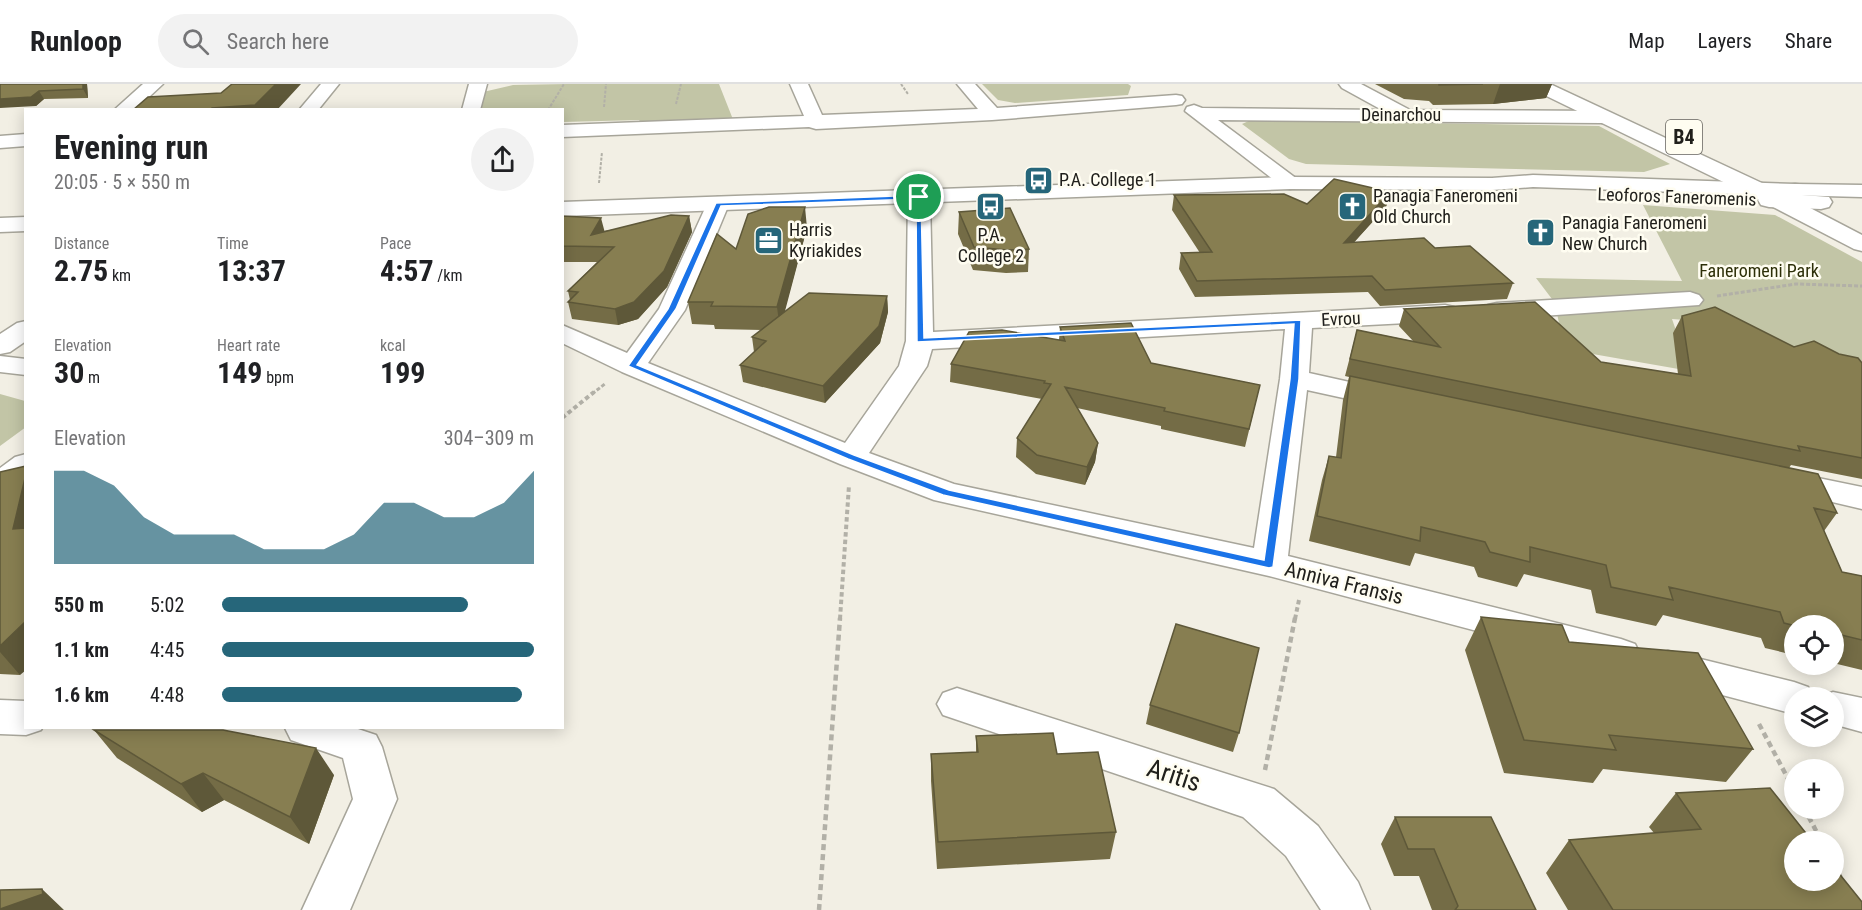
<!DOCTYPE html>
<meta charset="utf-8">
<style>
body{margin:0;font-family:"Roboto Condensed",sans-serif;background:#f2f2f2;color:#202124;height:100vh;display:flex;flex-direction:column;font-size:22px;white-space:nowrap}
*{box-sizing:border-box;margin:0}
p{font-size:20px;color:#757577}
.icon{flex:none;width:33px;height:33px;fill:none;stroke:currentColor;stroke-width:2;stroke-linecap:round;stroke-linejoin:round}
.map{position:relative;flex:1;overflow:hidden}
.details{position:absolute;left:24px;top:24px;width:540px;height:621px;display:flex;flex-direction:column;background:#fff;border-radius:0px;box-shadow:0 3px 15px #0003}
.details>*{flex:none}
.fabs{position:absolute;left:1784px;top:531px;display:grid;gap:12px}
.fabs a{display:grid;place-items:center;width:60px;height:60px;border-radius:50%;background:#fff;box-shadow:0 3px 15px #0003;font-size:30px}
.pin{position:absolute;display:grid;place-items:center;width:51px;height:51px;color:#fff;margin:-26px;border:3px solid #fff;border-radius:50%;box-shadow:0 2px 6px #0007}
.round{display:grid;place-items:center;flex:none;width:63px;height:63px;border-radius:32px;background:#f2f2f2}
.summary{display:flex;align-items:center;justify-content:space-between;height:102px;padding:0 30px}
h1{font-size:33px;font-weight:700;line-height:45px}
.stats{display:grid;grid-template-columns:repeat(3,1fr);gap:9px;height:102px;padding:6px 30px}
.stats div{display:grid;align-content:center}
.stats b{font-size:30px;font-weight:700}
.stats small{font-size:16px;font-weight:400}
.stats p{font-size:16px}
.chart{height:168px;padding:12px 30px}
.chart p{display:flex;justify-content:space-between}
.chart svg{width:100%;height:108px;margin-top:6px;fill:#26667a;opacity:.7}
ul{padding:0 30px;list-style:none;font-size:20px}
li{display:grid;grid-template-columns:96px 72px 1fr;align-items:center;height:45px}
li i{height:15px;border-radius:8px;background:#26667a}
header{display:flex;align-items:center;gap:36px;box-sizing:border-box;height:84px;padding:0 30px;background:#fff;border-bottom:2px solid #e0e0e0}
header strong{font-size:28px}
nav{display:flex;gap:33px;margin-inline-start:auto;font-size:21px}
.search{width:420px;height:54px;background:#f2f2f2;display:flex;align-items:center;gap:15px;box-sizing:border-box;padding:0 21px;border-radius:33px;color:#757577;font-size:22px}
.map>svg:first-child{display:block}
.green{fill:#c2c5a6}
.lines{fill:none;stroke-linecap:round;stroke-linejoin:round}
.minor-casing{stroke:#a7a59a;stroke-width:3}
.tertiary-casing{stroke:#a7a59a;stroke-width:3}
.secondary-casing{stroke:#a7a59a;stroke-width:3}
.primary-casing{stroke:#a7a59a;stroke-width:3}
.path-far3{stroke:#b2b0a7;stroke-width:2;stroke-dasharray:3 1.5;stroke-linecap:butt}
.path-far2{stroke:#b2b0a7;stroke-width:3;stroke-dasharray:4 2;stroke-linecap:butt}
.path-far1{stroke:#b2b0a7;stroke-width:4;stroke-dasharray:4.5 3;stroke-linecap:butt}
.path{stroke:#b2b0a7;stroke-width:4.5;stroke-dasharray:6 4;stroke-linecap:butt}
.minor{fill:#fff;fill-rule:evenodd}
.tertiary{fill:#fff;fill-rule:evenodd}
.secondary{fill:#fff;fill-rule:evenodd}
.primary{fill:#fff;fill-rule:evenodd}
.wall{fill:#746c46}
.shaded-wall{fill:#5e5839}
.building{fill:#877e51;stroke:#5e5839;stroke-width:1.5}
.route{fill:#1a73e8;stroke:#fff;stroke-width:1.5;fill-rule:evenodd}
.labels{text-anchor:middle;stroke-width:5;stroke-linejoin:round;paint-order:stroke}
.far-street-label{font-size:18px;fill:#21201c;stroke:#fffdf1}
.far-poi-label{font-size:18px;fill:#21201c;stroke:#fffdf1;text-anchor:start}
.far-park-label{font-size:18px;fill:#2d2f08;stroke:#fffdf1}
.shield{fill:#fffdf1;stroke:#64625c;stroke-width:1.5}
.shield-label{font-size:20px;font-weight:bold;fill:#21201c}
.street-label{font-size:21px;fill:#21201c;stroke:#fffdf1}
.near-street-label{font-size:26px;fill:#21201c;stroke:#fffdf1}
</style>
<header>
<strong>Runloop</strong>
<div class="search"><svg class="icon" aria-label="search" viewBox="0 0 24 24"><circle cx="10" cy="10" r="6"/><path d="M15 15l6 6"/></svg>Search here</div>
<nav><a>Map</a><a>Layers</a><a>Share</a></nav>
</header>
<div class="map">
<svg width="1862" height="826" viewBox="0 0 1862 826">
<rect width="100%" height="100%" fill="#f2efe4"/>
<path class="green" d="M567,0H719L734,38L643,41L639,36L563,38L562,26H478L483,8L513,1Z
M982,0H1128L1131,2L1128,11L1015,19L998,16Z
M1251,36L1599,42L1670,80L1644,88L1306,80L1289,75L1242,40Z
M1643,121L1775,131L1862,178V296L1737,240L1672,235L1690,287L1564,265L1555,219L1536,194L1682,197Z
M0,310L25,317L26,343L0,362Z"/>
<g class="lines">
<defs>
<path id="minor" d="M143,0H163L135,26H114Z
M321,0H339L318,26H299Z
M469,0H487L480,26H462Z
M790,0H808L822,31L978,25L957,0H975L997,24L1176,11L1182,12L1185,16L1182,20L1176,21L992,36L816,45L809,43L562,53V41L804,32Z
M1339,0H1361L1410,26L1603,27L1610,29L1612,33L1610,37L1603,39L1218,36L1297,95L1301,99L1297,103L1290,105L1283,103L1185,27L1187,23L1194,21L1202,24L1382,26L1342,4Z
M26,50V62L0,64V52Z
M919,107L927,108L930,113L933,248L1445,221L1454,223L1458,229L1454,235L1445,237L1312,244L1309,289L1399,309L1404,315L1399,321L1389,324L1307,306L1288,472L1621,555L1635,560L1640,570L1635,580L1621,585L1269,492L934,416L840,380L622,288L562,259V241L627,269L659,225L707,120L710,115L718,113L726,115L729,120L685,226L648,279L845,359L899,282L906,257L908,113L911,108ZM1285,245L1280,295L1254,464L954,400L869,369L927,282L932,265Z
M1690,208L1699,211L1703,216L1699,221L1497,235L1488,233L1484,227L1488,221L1497,219Z
M26,237V257L10,268L0,270V250L17,239Z
M0,272L26,275V291L0,288Z
M26,370V396L11,406L0,409V384L15,373Z
M1784,387L1862,403V425L1773,404L1768,397L1773,390Z
M1668,567L1794,598L1808,603L1814,614H1794V630L1654,593L1648,582L1654,571Z
M957,604L1274,705L1318,742L1358,798L1370,826H1321L1286,772L1243,733L943,631L937,620L943,609Z
M1833,608L1862,614V648L1833,640V614H1818Z
M0,616L26,617V644H42L41,646L26,651L0,650Z
M285,644H355L376,651L382,663L397,715L350,826H302L353,715L343,674L291,656Z"/>
<path id="tertiary" d="M1795,100L1862,101V113L1787,111L1784,106L1787,101Z"/>
<path id="secondary" d="M1533,91L1795,100L1803,101L1806,106L1802,111L1829,113L1832,118L1829,123L1821,125L1769,123L1761,121L1758,116L1762,111L1533,103L1492,106L1290,105L562,132V118L1290,93L1492,94Z
M26,133V147L0,148V134Z"/>
<path id="primary" d="M1527,0H1550L1764,100L1862,151V167L1854,165L1748,110L1530,4Z"/>
</defs>
<use href="#minor" class="minor-casing"/>
<use href="#tertiary" class="tertiary-casing"/>
<use href="#secondary" class="secondary-casing"/>
<use href="#primary" class="primary-casing"/>
<path class="path-far3" d="M901,0L908,10
M676,20L681,0
M604,23L606,0
M548,26L564,0
M599,99L602,68"/>
<path class="path-far2" d="M1717,212L1796,200L1862,202
M592,310L606,299"/>
<path class="path-far1" d="M562,334L594,308
M840,535L849,401
M1295,535L1299,516"/>
<path class="path" d="M1759,640L1794,706
M1265,686L1295,534
M1804,724L1822,758
M1833,779L1841,794
M819,826L840,534"/>
<use href="#minor" class="minor"/>
<use href="#tertiary" class="tertiary"/>
<use href="#secondary" class="secondary"/>
<use href="#primary" class="primary"/>
</g>
<path class="wall" d="M0,0H87L88,14L44,15L36,22Z
M1375,0H1552L1546,14L1493,20L1433,21L1429,17L1404,15Z
M1390,108L1386,123L1354,158L1435,164L1513,199L1507,215L1380,222L1368,208L1195,213L1179,185L1181,169H1200L1172,126L1174,111L1307,120Z
M959,128L1029,165L1028,188L1006,189L973,186L958,150Z
M562,132L604,147L689,132L692,148L667,203L638,235L618,241L572,235L568,218L570,216L568,207L597,178H562Z
M807,144L784,228L887,212L888,228L880,259L825,319L743,298L740,281L754,268L752,253L762,246L715,245L714,241L692,240L688,218L736,165Z
M1404,225L1601,278L1678,290L1673,249L1682,232L1794,263L1839,270L1862,279V395L1791,381L1789,384L1837,429L1824,447L1842,488L1862,492V586L1833,579V542H1794V571L1765,564L1761,554L1663,531L1656,542L1596,529L1591,506L1524,490L1517,503L1478,493L1474,483L1415,469L1410,482L1309,457L1322,396L1329,372L1336,373L1343,316L1349,293L1345,292L1357,246L1413,257L1399,242Z
M1060,243L1151,279L1260,301L1245,363L1161,345V342L1077,324L1098,359L1095,378L1085,401L1036,390L1016,373L1017,354L1042,315L950,298L951,280L1059,256Z
M0,388L20,591L0,590Z
M1481,533L1569,558L1753,665L1726,698L1603,685L1593,699L1504,689L1465,566Z
M1150,621L1239,649L1233,668L1146,640Z
M94,646L334,691L309,760L224,716L202,728L117,674Z
M976,652L1057,670L1116,748L1110,775L937,785L931,697V670L976,668Z
M1676,709L1862,826H1568L1546,789L1569,756L1654,749L1649,743Z
M1395,733L1536,826H1432L1419,792H1394L1381,760Z"/>
<path class="shaded-wall" d="M83,0H87L88,14L83,5Z
M276,0H301L277,26H210Z
M1500,0H1552L1546,14L1493,20Z
M39,7L44,15L36,22L0,24V15Z
M1390,108L1386,123L1340,174L1344,159Z
M805,123L807,144L780,246L777,223Z
M689,132L692,148L667,203L638,235L618,241L615,225Z
M601,134L605,149L591,151Z
M887,212L888,228L880,259L825,319L823,302Z
M1098,359L1095,378L1085,401L1087,383Z
M26,390V461L13,445Z
M26,537V586L20,591L0,568V562Z
M316,664L334,691L309,760L290,733Z
M203,689L224,716L202,728L181,700Z
M42,805L64,826H0V825Z"/>
<path class="building" d="M0,0H83V5L39,7L31,13L0,15Z
M232,0H276L255,21L212,24L210,26H133L148,13L221,9Z
M1439,0H1483L1439,1Z
M1334,95L1390,108L1344,159L1424,154L1435,164L1470,162L1513,199L1385,206L1372,192L1197,197L1181,169L1212,168L1174,111L1284,110L1307,120Z
M769,123H805L777,223L711,222L713,218H688L717,150L736,165L748,130Z
M1010,124L1029,165L1007,166L974,163L959,128Z
M671,131L689,132L664,187L634,218L615,225L568,218L578,208L568,207L614,163L562,162V132L601,134L591,151Z
M809,209L887,212L879,242L823,302L740,281L766,257L752,253Z
M1535,218L1601,278L1691,292L1682,232L1715,223L1794,263L1814,257L1839,270L1858,274L1862,279V374L1798,362L1800,367L1350,275L1357,246L1440,263L1404,225Z
M1131,239L1151,279L1260,301L1249,345L1164,327L1165,324L1065,303L1098,359L1087,383L1037,371L1017,354L1051,300L1044,299L1045,297L951,280L969,248L1002,246L1065,257L1060,243Z
M1350,292L1818,390L1837,429L1814,424L1842,488L1862,492V556L1833,549V542H1796L1784,539L1780,528L1669,503L1673,516L1611,503L1606,481L1530,463V478L1490,468L1485,458L1421,443L1420,457L1317,432L1329,372L1341,374Z
M26,382V390L13,445L26,444V537L0,562V388Z
M1481,533L1562,541L1569,558L1698,569L1753,665L1609,651L1616,666L1524,656Z
M1176,540L1259,564L1239,649L1150,621Z
M94,646H223L316,664L290,733L203,689L181,700Z
M1053,649L1057,670L1098,668L1116,748L938,758L931,670L978,668L976,652Z
M1770,704L1813,758H1794V796H1833V782L1862,818V826H1613L1569,756L1701,745L1676,709Z
M1395,733H1491L1536,826H1455L1458,822L1434,765H1408Z
M42,805L43,810L0,825V806Z"/>
<path class="route" d="M921,111L924,254L1301,236L1299,295L1273,483L1269,484L943,411L848,375L628,282L668,225L716,119ZM916,115L917,258L1294,240L1290,295L1264,476L949,406L854,371L637,281L676,225L721,122Z"/>
<defs>
<symbol id="bus-square" viewBox="-11 -11 22 22"><rect x="-9" y="-9" width="18" height="18" rx="4" fill="#26667a" stroke="#fffdf1"/><path d="M-5-6H5V4H4V6H2V4H-2V6H-4V4H-5ZM-3.5-4V0h7V-4ZM-3.5 1.2v1.5H-2V1.2ZM2 1.2v1.5H3.5V1.2Z" fill="#fff"/></symbol>
<symbol id="church-square" viewBox="-11 -11 22 22"><rect x="-9" y="-9" width="18" height="18" rx="4" fill="#26667a" stroke="#fffdf1"/><path d="M-1.2-6h2.4v3.5h3.3v2.4h-3.3V6h-2.4V-.1h-3.3v-2.4h3.3Z" fill="#fff"/></symbol>
<symbol id="office-square" viewBox="-11 -11 22 22"><rect x="-9" y="-9" width="18" height="18" rx="4" fill="#26667a" stroke="#fffdf1"/><path d="M-6-3h4V-5.5h4V-3h4V5H-6ZM-1-4.5V-3h2v-1.5ZM-6 0V1H6V0Z" fill="#fff"/></symbol>
</defs>
<g fill-rule="evenodd">
<use href="#bus-square" x="1022" y="80" width="33" height="33"/>
<use href="#bus-square" x="974" y="106" width="33" height="33"/>
<use href="#church-square" x="1336" y="106" width="33" height="33"/>
<use href="#church-square" x="1524" y="132" width="33" height="33"/>
<use href="#office-square" x="752" y="140" width="33" height="33"/>
</g>
<g class="labels">
<g class="far-street-label">
<text x="1401" y="37">Deinarchou</text>
<text transform="translate(1677 113) rotate(2)" y="6">Leoforos Faneromenis</text>
<text transform="translate(1341 235) rotate(-3)" y="6">Evrou</text>
</g>
<g class="far-poi-label">
<text x="1059" y="102">P.A. College 1</text>
<text x="1373" y="118">Panagia Faneromeni<tspan x="1373" dy="21">Old Church</tspan></text>
<text x="1562" y="145">Panagia Faneromeni<tspan x="1562" dy="21">New Church</tspan></text>
<text x="789" y="152">Harris<tspan x="789" dy="21">Kyriakides</tspan></text>
<text x="991" y="157" text-anchor="middle">P.A.<tspan x="991" dy="21">College 2</tspan></text>
</g>
<g class="far-park-label">
<text x="1759" y="193">Faneromeni Park</text>
</g>
<rect class="shield" x="1666" y="36" width="36" height="34" rx="4.5"/>
<g class="shield-label">
<text x="1684" y="60">B4</text>
</g>
<g class="street-label">
<text transform="translate(1344 499) rotate(14)" y="7">Anniva Fransis</text>
</g>
<g class="near-street-label">
<text transform="translate(1174 691) rotate(18)" y="9">Aritis</text>
</g>
</g>
</svg>
<div class="fabs">
<a><svg class="icon" aria-label="locate" viewBox="0 0 24 24"><circle cx="12" cy="12" r="6"/><path d="M12 2v4M12 18v4M2 12h4M18 12h4"/></svg></a>
<a><svg class="icon" aria-label="layers" viewBox="0 0 24 24"><path d="M12 4l9 5-9 5-9-5zM3 14l9 5 9-5"/></svg></a>
<a>+</a>
<a>−</a>
</div>
<div class="pin" style="left:919px;top:113px;background:#1e9e55"><svg class="icon" aria-label="arrive" viewBox="0 0 24 24"><path d="M6 21V4h12l-3 4 3 4H6"/></svg></div>
<section class="details">
<div class="summary"><div><h1>Evening run</h1><p>20:05 · 5 × 550 m</p></div><a class="round"><svg class="icon" aria-label="share" viewBox="0 0 24 24"><path d="M12 15V3M7 8l5-5 5 5M5 13v7h14v-7"/></svg></a></div>
<div class="stats">
<div><p>Distance</p><b>2.75<small> km</small></b></div>
<div><p>Time</p><b>13:37</b></div>
<div><p>Pace</p><b>4:57<small> /km</small></b></div>
</div>
<div class="stats">
<div><p>Elevation</p><b>30<small> m</small></b></div>
<div><p>Heart rate</p><b>149<small> bpm</small></b></div>
<div><p>kcal</p><b>199</b></div>
</div>
<div class="chart"><p><span>Elevation</span>304–309 m</p>
<svg viewBox="0 0 160 44" preserveAspectRatio="none"><path d="M0 44V6L10 6L20 12L30 25L40 32L50 32L60 32L70 38L80 38L90 38L100 32L110 19L120 19L130 25L140 25L150 19L160 6V44z"/></svg>
</div>
<ul>
<li><b>550 m</b>5:02<i style="width:79%"></i></li>
<li><b>1.1 km</b>4:45<i style="width:100%"></i></li>
<li><b>1.6 km</b>4:48<i style="width:96%"></i></li>
</ul>
</section>
</div>
